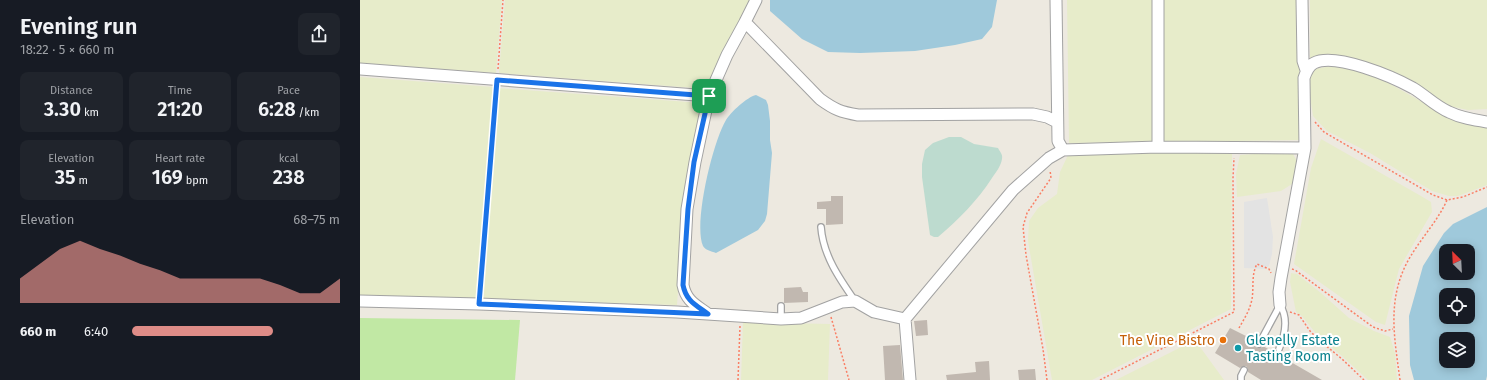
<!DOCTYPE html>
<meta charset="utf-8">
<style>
body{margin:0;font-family:"Fira Sans",sans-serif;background:#20242c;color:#f1f3f6;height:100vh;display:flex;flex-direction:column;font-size:15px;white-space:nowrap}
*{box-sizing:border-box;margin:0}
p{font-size:13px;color:#9ea1a6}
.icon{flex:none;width:22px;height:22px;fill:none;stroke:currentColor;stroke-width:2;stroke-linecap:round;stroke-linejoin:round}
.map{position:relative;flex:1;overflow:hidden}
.side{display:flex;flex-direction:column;background:#171b24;width:360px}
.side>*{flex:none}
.needle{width:26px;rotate:336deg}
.controls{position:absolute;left:1079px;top:244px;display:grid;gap:8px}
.controls a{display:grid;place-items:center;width:36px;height:36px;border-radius:8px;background:#171b24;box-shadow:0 2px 10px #0003;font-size:20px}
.pin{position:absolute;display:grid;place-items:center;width:34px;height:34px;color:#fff;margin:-17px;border-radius:8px;box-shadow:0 2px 6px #0006}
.round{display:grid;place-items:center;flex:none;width:42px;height:42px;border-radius:8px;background:#20242c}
.overview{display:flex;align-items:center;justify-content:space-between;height:68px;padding:0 20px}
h1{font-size:22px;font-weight:600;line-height:30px}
.metrics{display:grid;grid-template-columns:repeat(3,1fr);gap:6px;height:68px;padding:4px 20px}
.metrics div{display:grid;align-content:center;border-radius:8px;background:#20242c;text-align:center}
.metrics b{font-size:20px;font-weight:600}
.metrics small{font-size:11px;font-weight:400}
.metrics p{font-size:11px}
.chart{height:112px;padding:8px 20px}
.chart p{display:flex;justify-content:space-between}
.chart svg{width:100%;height:72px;margin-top:4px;fill:#de8c87;opacity:.7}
ul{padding:0 20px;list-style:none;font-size:13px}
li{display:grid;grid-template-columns:64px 48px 1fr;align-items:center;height:30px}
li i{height:10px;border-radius:5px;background:#de8c87}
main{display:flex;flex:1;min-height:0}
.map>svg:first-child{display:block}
.farmland{fill:#e7ecca}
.grass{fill:#c1e8a4}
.wetland{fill:#bddbcf}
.parking{fill:#e3e3e3}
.water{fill:#9fc9db;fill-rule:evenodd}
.building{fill:#c1b8b0}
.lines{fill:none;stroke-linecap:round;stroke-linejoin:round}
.service-casing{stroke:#a2a2a2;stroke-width:8}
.minor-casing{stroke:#a2a2a2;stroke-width:13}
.path{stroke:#fa7e64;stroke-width:1.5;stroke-dasharray:2 2;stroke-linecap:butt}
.service{stroke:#fff;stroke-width:5.5}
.minor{stroke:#fff;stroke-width:11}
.route-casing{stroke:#fff;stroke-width:8}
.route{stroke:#1a73e8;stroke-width:5}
.food-dot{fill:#e8710a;stroke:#fff;stroke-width:1.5}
.culture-dot{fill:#0f9aa8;stroke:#fff;stroke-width:1.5}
.labels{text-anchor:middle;stroke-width:4;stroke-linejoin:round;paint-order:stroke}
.food-label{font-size:14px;fill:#c56008;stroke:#fff;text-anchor:end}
.culture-label{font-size:14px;fill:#0d838f;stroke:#fff;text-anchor:start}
</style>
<main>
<section class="side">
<div class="overview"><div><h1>Evening run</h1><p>18:22 · 5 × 660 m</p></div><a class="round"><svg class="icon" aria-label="share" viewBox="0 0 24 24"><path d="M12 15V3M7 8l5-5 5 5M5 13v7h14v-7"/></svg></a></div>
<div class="metrics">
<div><p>Distance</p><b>3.30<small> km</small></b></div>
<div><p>Time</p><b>21:20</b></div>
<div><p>Pace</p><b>6:28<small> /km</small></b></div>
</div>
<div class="metrics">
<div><p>Elevation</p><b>35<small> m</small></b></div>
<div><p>Heart rate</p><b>169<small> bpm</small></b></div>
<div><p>kcal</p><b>238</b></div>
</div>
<div class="chart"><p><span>Elevation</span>68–75 m</p>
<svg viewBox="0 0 160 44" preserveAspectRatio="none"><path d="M0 44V29L10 20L20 11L30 6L40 11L50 15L60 20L70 24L80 29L90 29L100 29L110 29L120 29L130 33L140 38L150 38L160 29V44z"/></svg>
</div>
<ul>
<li><b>660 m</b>6:40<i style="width:68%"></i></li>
</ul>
</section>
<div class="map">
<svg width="1127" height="380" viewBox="0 0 1127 380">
<rect width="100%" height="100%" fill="#ede9e0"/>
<path class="farmland" d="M0,0H142L136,73L0,63Z
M145,0H392L348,89L139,73Z
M707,0H793L794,142L709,143Z
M801,0H939L940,140L802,142Z
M950,0H1127V109L1108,110L1089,106L1062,88L1036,74L987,57L950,58Z
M971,66L999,71L1025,81L1096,121L1127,127V185L1098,196H1089L1072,191L1010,153L967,131L953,116L949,90L950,75L955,69Z
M0,77L133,87L117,299L0,295Z
M138,88L342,103L324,205L317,305L123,299Z
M961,139L1061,196L1071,202L1072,212L1039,269L1025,325L1016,322L934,264L951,168Z
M925,152L933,154L939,165L937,178L932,184L921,191L877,197L876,174L880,155Z
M709,153H872L871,309L732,380H692L668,241L669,221L678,208L697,194L700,172Z
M931,273L937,274L961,293L989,318L1014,331L1030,337L1035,353L1037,380H1008L982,356L958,336L942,316L936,312L930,282Z
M383,322L470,324L468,380H381Z
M835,340L864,380H756Z"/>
<path class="grass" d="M0,318L160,320L155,380H0Z"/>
<path class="wetland" d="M589,137H601L614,144L638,148C640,152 643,154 642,159C641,166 636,172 632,178C617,201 599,219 578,237H574L570,235L562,177V164L565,150L573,143Z"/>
<path class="parking" d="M907,198L913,237L912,254L909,266L905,269L884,268V202Z"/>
<path class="water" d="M410,0H637L632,27L622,39L595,45L555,51L500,53L468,52L442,39L410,11Z
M396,95L406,100L408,105L410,121V140L412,153L407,214L405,221L398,230L356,253C351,251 345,250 343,246C333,224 353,141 366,120C371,112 387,97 396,95Z
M1127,207V376L1126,380H1054L1050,365L1049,316L1063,266L1084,233L1093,224ZM1086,251H1108V273H1086ZM1086,295H1108V317H1086ZM1086,339H1108V361H1086Z"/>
<path class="building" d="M471,196H483V224L466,225V209H457V202L471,201Z
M441,287L443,292H448V302L424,303V288Z
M567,320L568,335L556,336L554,321Z
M870,328L896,341L895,345L897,348H901L903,346L962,380H901L888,372V369L886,366H883L880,368L855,353Z
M540,345L543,380H525L523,346Z
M629,361L630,380H587L586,375L616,372L615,362Z
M675,369L676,380H659L658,370Z"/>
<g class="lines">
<defs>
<path id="service" d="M461,227C463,255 479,278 495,301
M421,319V306
M899,344L920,305C929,319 925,335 919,349
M881,380V376L884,370"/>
<path id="minor" d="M696,0L698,141L703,150L798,147L945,148L944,78C946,72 948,66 954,63C975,52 1033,77 1053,88C1065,95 1075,106 1089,112C1101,118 1114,120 1127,122
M798,0V147
M942,0L943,61L946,70
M385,22L396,0
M0,69L349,96L367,55L385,22L460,99C475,110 481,112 498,115L673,114L687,117L697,122
M0,301L119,304L317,312L421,319L441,318L482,302L495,301L514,312L545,319
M920,305L919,292L921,278L945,148
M348,314C336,305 326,301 323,285L327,209L335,162L349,96
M550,380L545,319L653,190L689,158L703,150"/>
</defs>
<use href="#service" class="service-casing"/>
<use href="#minor" class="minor-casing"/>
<path class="path" d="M138,69L143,0
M955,122L964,132L1073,195L1087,200L1103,197L1127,187
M932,269L935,270L1013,327L1025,331L1033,329
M119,294L136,89
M930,312L939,315L950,331L959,340L982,359L1004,380
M471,317L489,380
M879,328C884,319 890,310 892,299C894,288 891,275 897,264L909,269L911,273
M378,380L380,326
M687,380L683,349L666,255L663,227L667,213L691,178L690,170
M740,380L874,312L873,178L874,158
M1040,380C1035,342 1028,307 1043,271C1054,245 1076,225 1087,200"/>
<use href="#service" class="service"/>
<use href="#minor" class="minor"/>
</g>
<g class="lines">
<defs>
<path id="route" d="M137,80L349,96L334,162L328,209L323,285C326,301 336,305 348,314L119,304Z"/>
</defs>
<use href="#route" class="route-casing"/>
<use href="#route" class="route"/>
</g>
<circle class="food-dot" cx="863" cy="340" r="4"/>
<circle class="culture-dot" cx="878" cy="348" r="4"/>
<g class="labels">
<g class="food-label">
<text x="855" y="345">The Vine Bistro</text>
</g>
<g class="culture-label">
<text x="886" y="345">Glenelly Estate<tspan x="886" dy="16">Tasting Room</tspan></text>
</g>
</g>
</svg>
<div class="controls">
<a><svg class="needle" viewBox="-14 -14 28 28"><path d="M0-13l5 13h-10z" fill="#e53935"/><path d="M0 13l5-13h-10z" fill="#9ea1a6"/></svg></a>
<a><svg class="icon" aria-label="locate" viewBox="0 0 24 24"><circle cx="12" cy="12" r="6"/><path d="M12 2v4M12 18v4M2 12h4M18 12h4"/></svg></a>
<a><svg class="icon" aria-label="layers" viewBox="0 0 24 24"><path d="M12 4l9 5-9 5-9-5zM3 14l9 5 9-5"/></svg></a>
</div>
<div class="pin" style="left:349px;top:96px;background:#1e9e55"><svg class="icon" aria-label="arrive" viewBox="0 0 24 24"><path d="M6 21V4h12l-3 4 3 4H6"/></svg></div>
</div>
</main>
